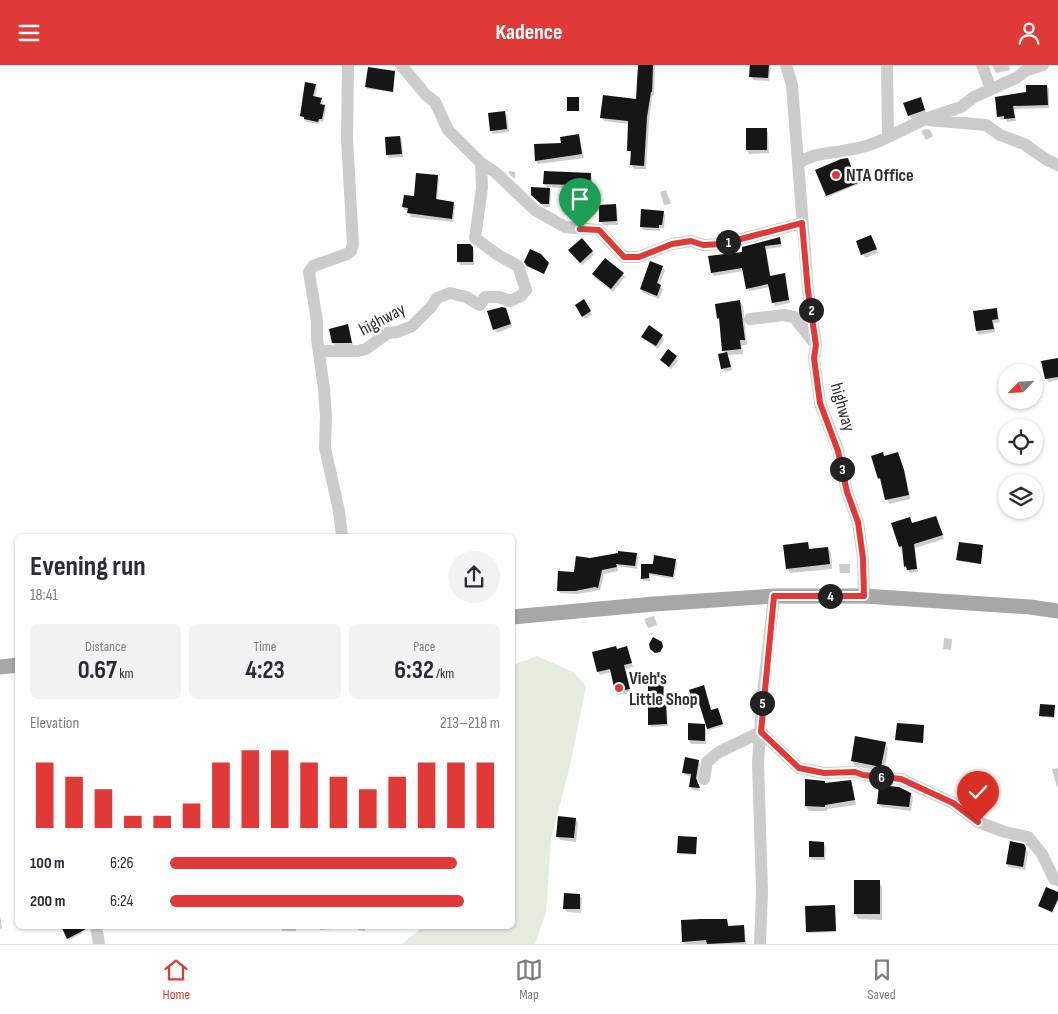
<!DOCTYPE html>
<meta charset="utf-8">
<style>
body{margin:0;font-family:"Sofia Sans Condensed",sans-serif;background:#f2f2f3;color:#2b2b33;height:100vh;display:flex;flex-direction:column;font-size:19px;white-space:nowrap}
*{box-sizing:border-box;margin:0}
p{font-size:16px;color:#7c7c81}
.icon{flex:none;width:28px;height:28px;fill:none;stroke:currentColor;stroke-width:2;stroke-linecap:round;stroke-linejoin:round}
.map{position:relative;flex:1;overflow:hidden}
.details{position:absolute;left:15px;top:469px;width:500px;height:395px;display:flex;flex-direction:column;background:#fff;border-radius:8px;box-shadow:0 1px 4px #0004}
.details>*{flex:none}
.needle{width:32px;rotate:245deg}
.tools{position:absolute;left:998px;top:299px;display:grid;gap:10px}
.tools a{display:grid;place-items:center;width:45px;height:45px;border-radius:50%;background:#fff;box-shadow:0 1px 4px #0004;font-size:25px}
.pin{position:absolute;display:grid;place-items:center;width:42px;height:42px;color:#fff;margin:-51px -21px;border-radius:50% 50% 50% 0;rotate:-45deg;box-shadow:0 0 5px #0007}
.pin .icon{rotate:45deg}
.km{position:absolute;width:25px;height:25px;margin:-12px;border-radius:50%;background:#222;color:#fff;font-size:14px;line-height:25px;text-align:center}
.round{display:grid;place-items:center;flex:none;width:52px;height:52px;border-radius:26px;background:#f2f2f3}
.overview{display:flex;align-items:center;justify-content:space-between;height:85px;padding:0 15px}
h1{font-size:28px;font-weight:700;line-height:38px}
.metrics{display:grid;grid-template-columns:repeat(3,1fr);gap:8px;height:85px;padding:5px 15px}
.metrics div{display:grid;align-content:center;border-radius:8px;background:#f2f2f3;text-align:center}
.metrics b{font-size:25px;font-weight:700}
.metrics small{font-size:14px;font-weight:400}
.metrics p{font-size:14px}
.chart{height:140px;padding:10px 15px}
.chart p{display:flex;justify-content:space-between}
.chart svg{width:100%;height:90px;margin-top:5px;stroke:#e03a38;stroke-width:6}
ul{padding:0 15px;list-style:none;font-size:16px}
li{display:grid;grid-template-columns:80px 60px 1fr;align-items:center;height:38px}
li i{height:12px;border-radius:6px;background:#e03a38}
header{display:flex;justify-content:space-between;align-items:center;height:65px;padding:0 15px;background:#e03a38;color:#fff;font-size:22px;font-weight:700}
.tab-bar{display:flex;justify-content:space-around;align-items:center;height:70px;border-top:1px solid #e1e1e2;background:#fff;font-size:14px;color:#7c7c81}
.tab-bar a{display:grid;justify-items:center;gap:2px}
.tab-bar .on{color:#e03a38}
.map>svg:first-child{display:block}
.green{fill:#e4ecde}
.shadow{fill:#0003}
.building{fill:#161616}
.lines{fill:none;stroke-linecap:round;stroke-linejoin:round}
.minor{stroke:#ccc;stroke-width:12}
.major{stroke:#a7a7a7;stroke-width:15}
.route-casing{stroke:#fff;stroke-width:10}
.route{stroke:#e03a38;stroke-width:6}
.poi-dot{fill:#e03a38;stroke:#fff;stroke-width:2}
.labels{text-anchor:middle;stroke-width:5;stroke-linejoin:round;paint-order:stroke}
.poi-label{font-size:18px;font-weight:bold;fill:#2f2f2f;stroke:#fff;text-anchor:start}
.street-label{font-size:18px;fill:#2f2f2f;stroke:#fff}
</style>
<header><svg class="icon" aria-label="menu" viewBox="0 0 24 24"><path d="M4 6h16M4 12h16M4 18h16"/></svg>Kadence<svg class="icon" aria-label="person" viewBox="0 0 24 24"><circle cx="12" cy="8" r="4"/><path d="M4 21q1-7 8-7t8 7"/></svg></header>
<div class="map">
<svg width="1058" height="879" viewBox="0 0 1058 879">
<rect width="100%" height="100%" fill="#fff"/>
<path class="green" d="M537,591L573,607L586,621L570,701L551,774L546,847L535,879H402L424,861H512L513,600Z"/>
<path class="shadow" d="M640,0H655L654,31H652L649,57L646,104H634L631,100V89L629,86L630,59L604,56L602,52L637,35Z
M749,0H771L769,16L753,15L749,5Z
M992,0H1009L1010,5L996,8Z
M369,3L394,7L393,27L367,24Z
M315,20L317,23L315,32L321,34L323,37L322,40L326,44L323,57L320,56L319,59L307,57L301,51Z
M1047,21L1049,24V43L1014,44L1016,56L1007,57L1006,54L1001,55L999,51L1027,28Z
M922,37L926,49L911,54L905,39Z
M505,47L507,51L509,67L493,69L491,66Z
M747,64H766L768,68L769,88L749,89L747,85Z
M926,64L930,65L933,71L926,75L921,66Z
M579,71L584,93L538,99L536,96V80L563,79Z
M400,72L402,76L403,92L390,93L387,90Z
M857,104L860,112L856,114L858,119L828,132L817,106H852Z
M509,106L515,107V114L509,109Z
M590,109L592,112V128L577,127L575,124L548,122L551,128L550,142H544L532,129L548,124L544,119Z
M437,111L439,114L437,136L453,138L455,141L453,157L411,152L409,146L405,145L403,142L415,133Z
M666,125L671,139L664,140L660,127Z
M615,140L617,144L618,160H603L601,156Z
M663,147L665,150L664,163H660V166L643,165L641,161Z
M779,174L782,182L766,184L771,212L784,210L790,238L775,241L770,222L749,226L744,206L714,211L712,208L744,188Z
M873,175L878,188L865,193L863,189Z
M472,182L474,186V200H460L458,196Z
M592,186L594,190L582,200L572,188Z
M663,202L665,206L659,220L663,224L659,234L643,228L641,224Z
M593,209H623L625,212L613,227L595,213Z
M583,236L592,250L585,254L576,240Z
M740,236L743,241L747,280H742L743,289L728,290L732,305L725,307L723,303L725,289L723,285L721,257L716,240Z
M996,244L1000,257L994,258L995,267L979,270L977,266L974,247Z
M507,248L512,262L497,268L495,264Z
M349,264L353,281H335L333,277Z
M662,271L664,275L658,284L645,275L643,272Z
M676,292L678,296L671,304L662,295Z
M1058,294V315L1049,317L1047,314Z
M872,392L900,393L906,411L910,434L889,439Z
M936,452L944,474L915,483L918,507L910,508L905,501L900,481L912,460Z
M807,478L810,485L828,483L831,488L832,504L790,508L787,503Z
M982,481L981,499L958,496V495Z
M636,489L638,492L637,504L617,501L618,506L604,509L600,525L577,529L560,528L558,525L590,494Z
M675,495L677,498L674,514L650,510V516H644L642,513L654,500Z
M839,499H850V508H840Z
M654,551L657,560L648,563L644,554Z
M944,573L952,574L951,585L943,584Z
M627,583L633,602L626,604L631,628L618,630L612,607L600,610L598,606L617,585Z
M663,614L664,640L667,642L668,661L651,662L650,659Z
M690,626L711,646L719,647L723,661L709,665L701,640L696,641Z
M1054,641L1055,653L1041,652V651Z
M690,660H704L706,664V679H691L689,675Z
M924,661L923,678L896,675Z
M885,678L888,683L884,707L855,701L852,696Z
M698,696L700,699L697,717L700,726L692,725L691,722L692,712L686,710L684,707Z
M1058,703V721L1057,722L1052,704Z
M850,717L853,722L856,740L827,744V746H809L806,741L825,719Z
M910,729L913,732L911,746L881,742L879,739Z
M576,754L578,758L576,777L560,775L558,771Z
M696,774V790L679,789L678,788Z
M823,778L826,782L825,795H812L810,791Z
M1025,784L1028,788L1025,805L1009,802L1007,799Z
M879,816L882,822V855L858,854L855,848Z
M1058,828V836L1053,848L1040,842V841Z
M579,830L582,833L581,848L567,847L564,843Z
M835,841L836,867L808,868L807,867Z
M0,851L2,863L0,864Z
M727,855L729,862L743,861L745,865L746,879H685L683,876Z
M62,861H78L82,868L69,875Z
M179,861H195V864L180,863Z
M281,861H296V866H282Z
M319,861H332L333,864L320,865Z
M358,861H365V866L358,865Z"/>
<path class="building" d="M638,0H653L652,27H651L647,52L644,101L630,100L631,86H627L628,56L600,53L603,30L636,34Z
M750,0H769L768,13L749,12Z
M368,2L395,6L393,27L365,22Z
M305,17L316,19L313,31L322,33L320,39L325,40L322,54H319L318,57L304,54V52L300,51Z
M1026,20H1047L1048,40L1013,41L1015,53L1004,54V51L997,52L995,32L1026,27Z
M567,32H579V46H567Z
M921,32L925,45L908,51L903,38Z
M505,46L507,64L490,66L488,48Z
M746,63H767V85H746Z
M579,69L582,89L535,96L534,79L561,78L560,72Z
M400,71L402,89L386,90L385,72Z
M848,93L852,104L857,102L861,111L856,113L858,118L826,131L815,105L841,94Z
M544,106L591,108L590,125L573,124V120L543,119Z
M416,108L438,110L436,134L454,137L452,154L407,148L408,143L402,142L404,130L414,131Z
M531,122L550,123L549,139H541L531,130Z
M616,139L617,156L599,157V140Z
M641,144L664,146L662,160H659V163L640,162Z
M871,170L877,184L861,190L856,176Z
M780,172L781,179L765,181L770,211L785,208L789,235L772,238L768,219L746,224L742,203L711,208L708,191L742,187V182Z
M582,173L593,186L580,198L568,185Z
M457,179H470L473,182V197H457Z
M530,184L541,189L549,198L544,209L527,201L524,197Z
M605,193L624,208L611,224L592,209Z
M650,196L663,201L657,218L661,220L657,231L640,224Z
M584,234L591,246L582,252L575,240Z
M740,235L745,275H740L741,284L722,286L719,253L717,254L715,239Z
M502,242L506,243L511,259L493,265L487,246Z
M997,243L998,254L992,255L994,264L976,266L973,246Z
M348,259L352,278H332L329,264Z
M649,260L663,270L656,281L641,272Z
M668,284L677,291L669,302L660,295Z
M727,287L731,302L721,304L718,289Z
M1058,293V312L1045,314L1041,296Z
M883,387L884,391L898,387L904,405L909,430L885,435L880,413L878,414L871,391Z
M936,451L943,470L914,479L917,504L907,505L906,501L904,502L902,481L899,482L891,458L910,452L912,458Z
M808,477L809,484L828,482L830,499L786,504L783,480Z
M959,477L983,480L981,499L956,495Z
M618,486L637,488L635,501L616,499L617,502L602,505L598,523L595,522L575,526H557L558,506L574,507L576,491L590,493L618,488Z
M654,490L676,494L673,512L649,508V513L641,514V499H653Z
M653,572L662,577L663,582L660,587L655,588L650,584L649,579Z
M616,581L617,584L627,581L632,598L624,600L630,624L615,627L610,604L597,607L592,587Z
M648,612L664,613L663,639H666L667,659L648,660Z
M704,620L711,645L718,643L723,659L707,664L699,638L694,640L689,625Z
M1040,639L1055,640L1054,652L1039,651Z
M688,658L705,659V676L688,675Z
M897,658L924,660L923,678L895,675Z
M855,671L886,677L881,702L851,696Z
M685,692L699,695L696,713L700,723L689,722L691,709L682,708Z
M805,714L825,716V718L851,715L855,735L825,740V742L805,741Z
M879,720L899,722L911,728L909,742L877,739Z
M558,751L576,753L574,773L556,772Z
M678,771L697,772L696,789L677,788Z
M809,776L824,777V792H809Z
M1010,776L1024,779L1026,783L1023,802L1006,799Z
M854,815H880V849H854Z
M1046,822L1058,827V834L1052,847L1038,841Z
M564,828L580,829V844H563Z
M835,840L836,866L806,867L805,841Z
M701,854H727L728,861L744,860L745,877L707,879L706,875L682,877L681,855Z
M61,861H88V863L67,874Z"/>
<g class="lines">
<path class="minor" d="M401,0L426,30L435,37L448,65L481,98L495,107L535,145L565,162L599,165L624,192H639L672,179L691,176L703,180L722,179L802,158
M786,0L792,20L808,226L816,278
M982,0L991,24
M928,55L986,60L1000,70L1024,79L1047,95L1058,100
M888,72L925,54L961,42L974,32L1016,13L1027,5L1043,0
M798,99C813,87 829,89 847,85C862,83 875,79 888,72L887,0
M750,254L784,250L794,252L816,280L814,293L820,338L838,385L847,427L858,457L863,493L864,531
M319,286H358L366,284L388,268L397,267L412,261L431,242L437,233L450,228L466,232L480,240L485,232H499L510,236L521,231L526,225L518,201L498,190L475,173L482,123L481,98
M342,471L339,446L325,383L326,352L324,324L317,274V256L309,207L313,201L347,189L351,186L353,179L347,74L348,0
M704,714L707,697L719,687L761,667L799,703L824,708L855,707L863,710L901,714L953,738L978,757L1005,767L1028,772L1042,789L1054,814L1058,815
M96,861L99,879
M760,879L762,827L758,698L762,638L774,531"/>
<path class="major" d="M512,552L654,539L774,531H864L1030,542L1058,546
M0,602L18,600"/>
</g>
<g class="lines">
<defs>
<path id="route" d="M580,164L599,165L624,192H639L672,179L691,176L703,180L722,179L802,158L808,226L816,280L814,293L820,338L838,386L847,427L858,457L863,493L864,531H774L761,667L799,703L824,708L855,707L863,710L901,714L953,738L978,757"/>
</defs>
<use href="#route" class="route-casing"/>
<use href="#route" class="route"/>
</g>
<g class="poi-dot">
<circle cx="836" cy="110" r="5"/>
<circle cx="619" cy="623" r="5"/>
</g>
<g class="labels">
<g class="poi-label">
<text x="846" y="116">NTA Office</text>
<text x="629" y="619">Vieh's<tspan x="629" dy="21">Little Shop</tspan></text>
</g>
<g class="street-label">
<text transform="translate(382 254) rotate(-28)" y="6">highway</text>
<text transform="translate(843 342) rotate(74)" y="6">highway</text>
</g>
</g>
</svg>
<div class="tools">
<a><svg class="needle" viewBox="-14 -14 28 28"><path d="M0-13l5 13h-10z" fill="#e53935"/><path d="M0 13l5-13h-10z" fill="#7c7c81"/></svg></a>
<a><svg class="icon" aria-label="locate" viewBox="0 0 24 24"><circle cx="12" cy="12" r="6"/><path d="M12 2v4M12 18v4M2 12h4M18 12h4"/></svg></a>
<a><svg class="icon" aria-label="layers" viewBox="0 0 24 24"><path d="M12 4l9 5-9 5-9-5zM3 14l9 5 9-5"/></svg></a>
</div>
<div class="pin" style="left:580px;top:164px;background:#1e9e55"><svg class="icon" aria-label="arrive" viewBox="0 0 24 24"><path d="M6 21V4h12l-3 4 3 4H6"/></svg></div>
<div class="pin" style="left:978px;top:757px;background:#d93025"><svg class="icon" aria-label="check" viewBox="0 0 24 24"><path d="M5 12l5 5 9-10"/></svg></div>
<b class="km" style="left:728px;top:177px">1</b>
<b class="km" style="left:811px;top:245px">2</b>
<b class="km" style="left:842px;top:404px">3</b>
<b class="km" style="left:830px;top:531px">4</b>
<b class="km" style="left:762px;top:638px">5</b>
<b class="km" style="left:881px;top:712px">6</b>
<section class="details">
<div class="overview"><div><h1>Evening run</h1><p>18:41</p></div><a class="round"><svg class="icon" aria-label="share" viewBox="0 0 24 24"><path d="M12 15V3M7 8l5-5 5 5M5 13v7h14v-7"/></svg></a></div>
<div class="metrics">
<div><p>Distance</p><b>0.67<small> km</small></b></div>
<div><p>Time</p><b>4:23</b></div>
<div><p>Pace</p><b>6:32<small> /km</small></b></div>
</div>
<div class="chart"><p><span>Elevation</span>213–218 m</p>
<svg viewBox="0 0 160 44" preserveAspectRatio="none"><path d="M5 44V12M15 44V19M25 44V25M35 44V38M45 44V38M55 44V32M65 44V12M75 44V6M85 44V6M95 44V12M105 44V19M115 44V25M125 44V19M135 44V12M145 44V12M155 44V12"/></svg>
</div>
<ul>
<li><b>100 m</b>6:26<i style="width:87%"></i></li>
<li><b>200 m</b>6:24<i style="width:89%"></i></li>
</ul>
</section>
</div>
<nav class="tab-bar">
<a class="on"><svg class="icon" aria-label="home" viewBox="0 0 24 24"><path d="M3 11l9-7 9 7M6 9v11h12V9"/></svg>Home</a>
<a><svg class="icon" aria-label="map" viewBox="0 0 24 24"><path d="M3 6l6-2 6 2 6-2v14l-6 2-6-2-6 2zM9 4v14M15 6v14"/></svg>Map</a>
<a><svg class="icon" aria-label="saved" viewBox="0 0 24 24"><path d="M7 4h10v16l-5-4-5 4z"/></svg>Saved</a>
</nav>
